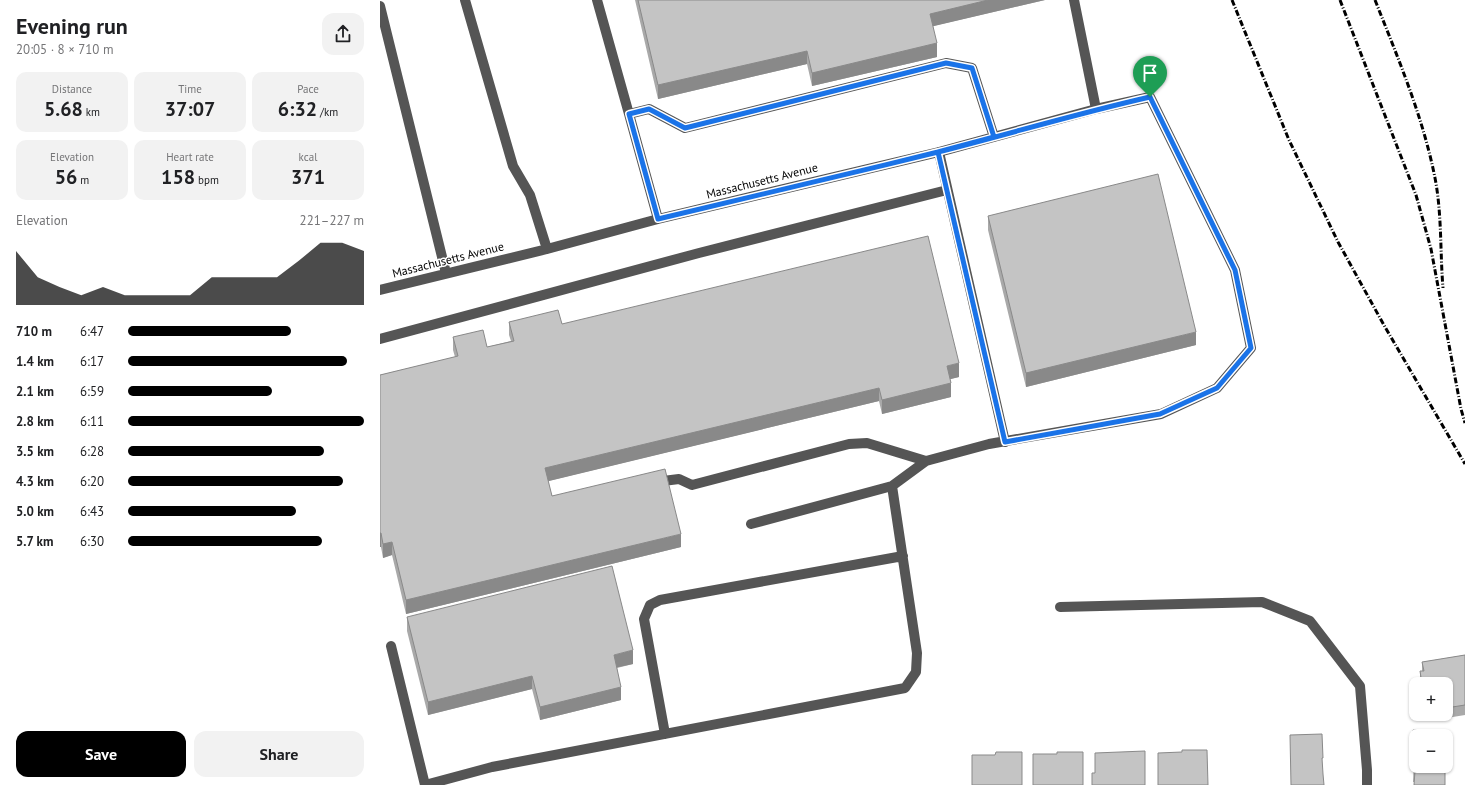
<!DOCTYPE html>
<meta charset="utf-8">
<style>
body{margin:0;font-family:"PT Sans",sans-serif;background:#f2f2f2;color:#202124;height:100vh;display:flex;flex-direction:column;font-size:15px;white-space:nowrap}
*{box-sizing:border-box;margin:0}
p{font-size:13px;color:#757577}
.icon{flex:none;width:22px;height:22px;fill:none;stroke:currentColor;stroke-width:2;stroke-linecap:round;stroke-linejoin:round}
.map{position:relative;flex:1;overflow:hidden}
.side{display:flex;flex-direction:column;background:#fff;width:380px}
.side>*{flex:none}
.fabs{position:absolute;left:1029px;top:677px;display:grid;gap:8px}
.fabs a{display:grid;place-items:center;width:44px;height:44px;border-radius:8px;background:#fff;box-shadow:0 1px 3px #0004;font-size:20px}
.pin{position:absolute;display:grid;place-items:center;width:34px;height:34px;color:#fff;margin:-41px -17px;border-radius:50% 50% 50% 0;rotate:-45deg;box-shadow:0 0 4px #0007}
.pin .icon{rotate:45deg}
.round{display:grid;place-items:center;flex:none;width:42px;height:42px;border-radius:12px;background:#f2f2f2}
.summary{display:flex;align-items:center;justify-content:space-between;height:68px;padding:0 16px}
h1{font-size:22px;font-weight:800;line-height:30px}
.metrics{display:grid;grid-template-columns:repeat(3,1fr);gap:6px;height:68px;padding:4px 16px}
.metrics div{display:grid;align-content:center;border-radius:10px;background:#f2f2f2;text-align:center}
.metrics b{font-size:20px;font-weight:800}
.metrics small{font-size:11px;font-weight:400}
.metrics p{font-size:11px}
.chart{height:112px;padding:8px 16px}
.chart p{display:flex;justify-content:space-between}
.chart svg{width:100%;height:72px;margin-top:4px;fill:#000;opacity:.7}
.cta{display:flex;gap:8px;margin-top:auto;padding:8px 16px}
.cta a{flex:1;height:46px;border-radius:12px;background:#000;color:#fff;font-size:16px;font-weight:800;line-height:46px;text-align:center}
.cta a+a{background:#f2f2f2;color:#202124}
ul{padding:0 16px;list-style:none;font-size:13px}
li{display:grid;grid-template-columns:64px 48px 1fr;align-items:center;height:30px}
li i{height:10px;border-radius:5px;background:#000}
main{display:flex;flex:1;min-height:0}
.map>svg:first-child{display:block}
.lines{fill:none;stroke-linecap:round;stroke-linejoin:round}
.minor{stroke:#555;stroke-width:10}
.rail{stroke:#000;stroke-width:3;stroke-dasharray:6 2 1 2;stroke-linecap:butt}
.wall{fill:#a9a9a9}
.shaded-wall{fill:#898989}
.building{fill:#c4c4c4;stroke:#898989}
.route-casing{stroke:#fff;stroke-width:8}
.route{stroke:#1a73e8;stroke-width:5}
.labels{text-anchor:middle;stroke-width:3;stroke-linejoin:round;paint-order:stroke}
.street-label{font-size:12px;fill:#000;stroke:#fff}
</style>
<main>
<section class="side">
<div class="summary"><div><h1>Evening run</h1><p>20:05 · 8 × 710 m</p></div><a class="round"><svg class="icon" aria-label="share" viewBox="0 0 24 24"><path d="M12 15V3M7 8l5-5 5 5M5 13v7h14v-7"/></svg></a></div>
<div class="metrics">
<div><p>Distance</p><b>5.68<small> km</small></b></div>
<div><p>Time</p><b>37:07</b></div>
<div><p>Pace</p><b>6:32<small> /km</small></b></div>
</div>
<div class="metrics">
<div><p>Elevation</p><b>56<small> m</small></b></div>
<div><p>Heart rate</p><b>158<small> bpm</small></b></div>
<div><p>kcal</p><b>371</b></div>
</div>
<div class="chart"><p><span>Elevation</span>221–227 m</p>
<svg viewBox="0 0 160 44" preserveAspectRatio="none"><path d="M0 44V11L10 27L20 33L30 38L40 33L50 38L60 38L70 38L80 38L90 27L100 27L110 27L120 27L130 17L140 6L150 6L160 11V44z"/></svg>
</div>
<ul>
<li><b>710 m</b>6:47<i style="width:69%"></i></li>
<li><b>1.4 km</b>6:17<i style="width:93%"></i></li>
<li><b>2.1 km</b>6:59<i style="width:61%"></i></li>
<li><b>2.8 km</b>6:11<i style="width:100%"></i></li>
<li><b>3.5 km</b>6:28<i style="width:83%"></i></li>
<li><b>4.3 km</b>6:20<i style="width:91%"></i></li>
<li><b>5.0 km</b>6:43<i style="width:71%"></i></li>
<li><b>5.7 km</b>6:30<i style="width:82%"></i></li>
</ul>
<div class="cta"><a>Save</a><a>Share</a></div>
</section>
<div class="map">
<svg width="1085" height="785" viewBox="0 0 1085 785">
<rect width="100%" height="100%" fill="#fff"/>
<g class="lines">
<path class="minor" d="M85,0L133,166L150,195L167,249
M217,0L249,114
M694,0L716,109
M0,6L66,273
M559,152L625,442
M278,219L249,114L269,109L305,128L566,63L592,68L614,137
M0,290L167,249L278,219L559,152L716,109L770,97L855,270L871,348L837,388L781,414L609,444L546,461L512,486L371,524
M0,339L319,253L567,190
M275,482L299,479L312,485L469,444L487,443L546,461
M680,607L882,602L930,621L980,686L987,770V785
M11,646L45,785
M285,734L264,619L270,605L280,600L523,556
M45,785L112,767L525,688L536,672L537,653L512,486"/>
<path class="rail" d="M852,0L909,140L958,242L1005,327L1085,464
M960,0L1036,195L1051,249L1081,409L1085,423
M995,0C1018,58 1043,117 1055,178C1062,214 1060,252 1063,288"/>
</g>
<path class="wall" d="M255,0H665L553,26L557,57L432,86L427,64L278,99Z
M608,216L816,345L646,387L608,230Z
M129,322L182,324L579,377L570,379L571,397L502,414L499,401L168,481L172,496L301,547L26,614L12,555L3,558L1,547L0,375L75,357L73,350V337L107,347L131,341L129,335Z
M27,617L253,664L237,668L241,700L160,720L152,689L48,715L27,631Z
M1085,655V715L1048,721L1047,714H1066V684H1040V671H1042V662Z
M1033,730H1065L1034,782H1033L1034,758Z"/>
<path class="shaded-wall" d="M608,0H665L550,27V14Z
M557,43V57L432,86V73Z
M427,51V64L278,99V85Z
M816,332V345L646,387V373Z
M579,363V377L567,380V366Z
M571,383V397L502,414V400Z
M499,388V401L165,482V468Z
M0,533H1V547H0Z
M301,534V547L26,614V600Z
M12,542V555L3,558V544Z
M253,650V664L234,668V655Z
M152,676V689L48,715V702Z
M241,687V700L160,720V707Z"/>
<path class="building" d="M258,0H608L550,14L557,43L432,73L427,51L278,85Z
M778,174L816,332L646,373L608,216Z
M548,236L579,363L567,366L571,383L502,400L499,388L165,468L172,496L285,469L301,534L26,600L12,542L3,544L1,533H0V375L78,356L73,337L103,330L107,347L134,341L129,322L178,310L182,324Z
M232,566L253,650L234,655L241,687L160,707L152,676L48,702L27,617Z
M1085,655V705L1066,708V684H1042L1040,671H1044L1042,662Z
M1033,730H1065V736H1036V766H1065V785H1034L1035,771H1033L1034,752Z
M942,734L943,758H942L943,774L944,785H911L910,735Z
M802,750H827L828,785H778V753L802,752Z
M765,751V785H712V773H715V753Z
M616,752H642V785H592V755H615Z
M677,752H703V785H653V754H677Z"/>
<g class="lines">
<defs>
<path id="route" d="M770,97C699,113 629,134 558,152C465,175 372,197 278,219L249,114L269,109L305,128L566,63L592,68L614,137L558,152L625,442L780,414L837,388L871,348L855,270L770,97"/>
</defs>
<use href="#route" class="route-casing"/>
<use href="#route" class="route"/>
</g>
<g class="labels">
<g class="street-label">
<text transform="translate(382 181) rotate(-14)" y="4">Massachusetts Avenue</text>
<text transform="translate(68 260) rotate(-14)" y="4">Massachusetts Avenue</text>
</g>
</g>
</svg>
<div class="fabs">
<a>+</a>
<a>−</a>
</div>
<div class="pin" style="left:770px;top:97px;background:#1e9e55"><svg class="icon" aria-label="arrive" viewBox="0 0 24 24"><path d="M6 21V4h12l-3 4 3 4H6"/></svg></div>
</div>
</main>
